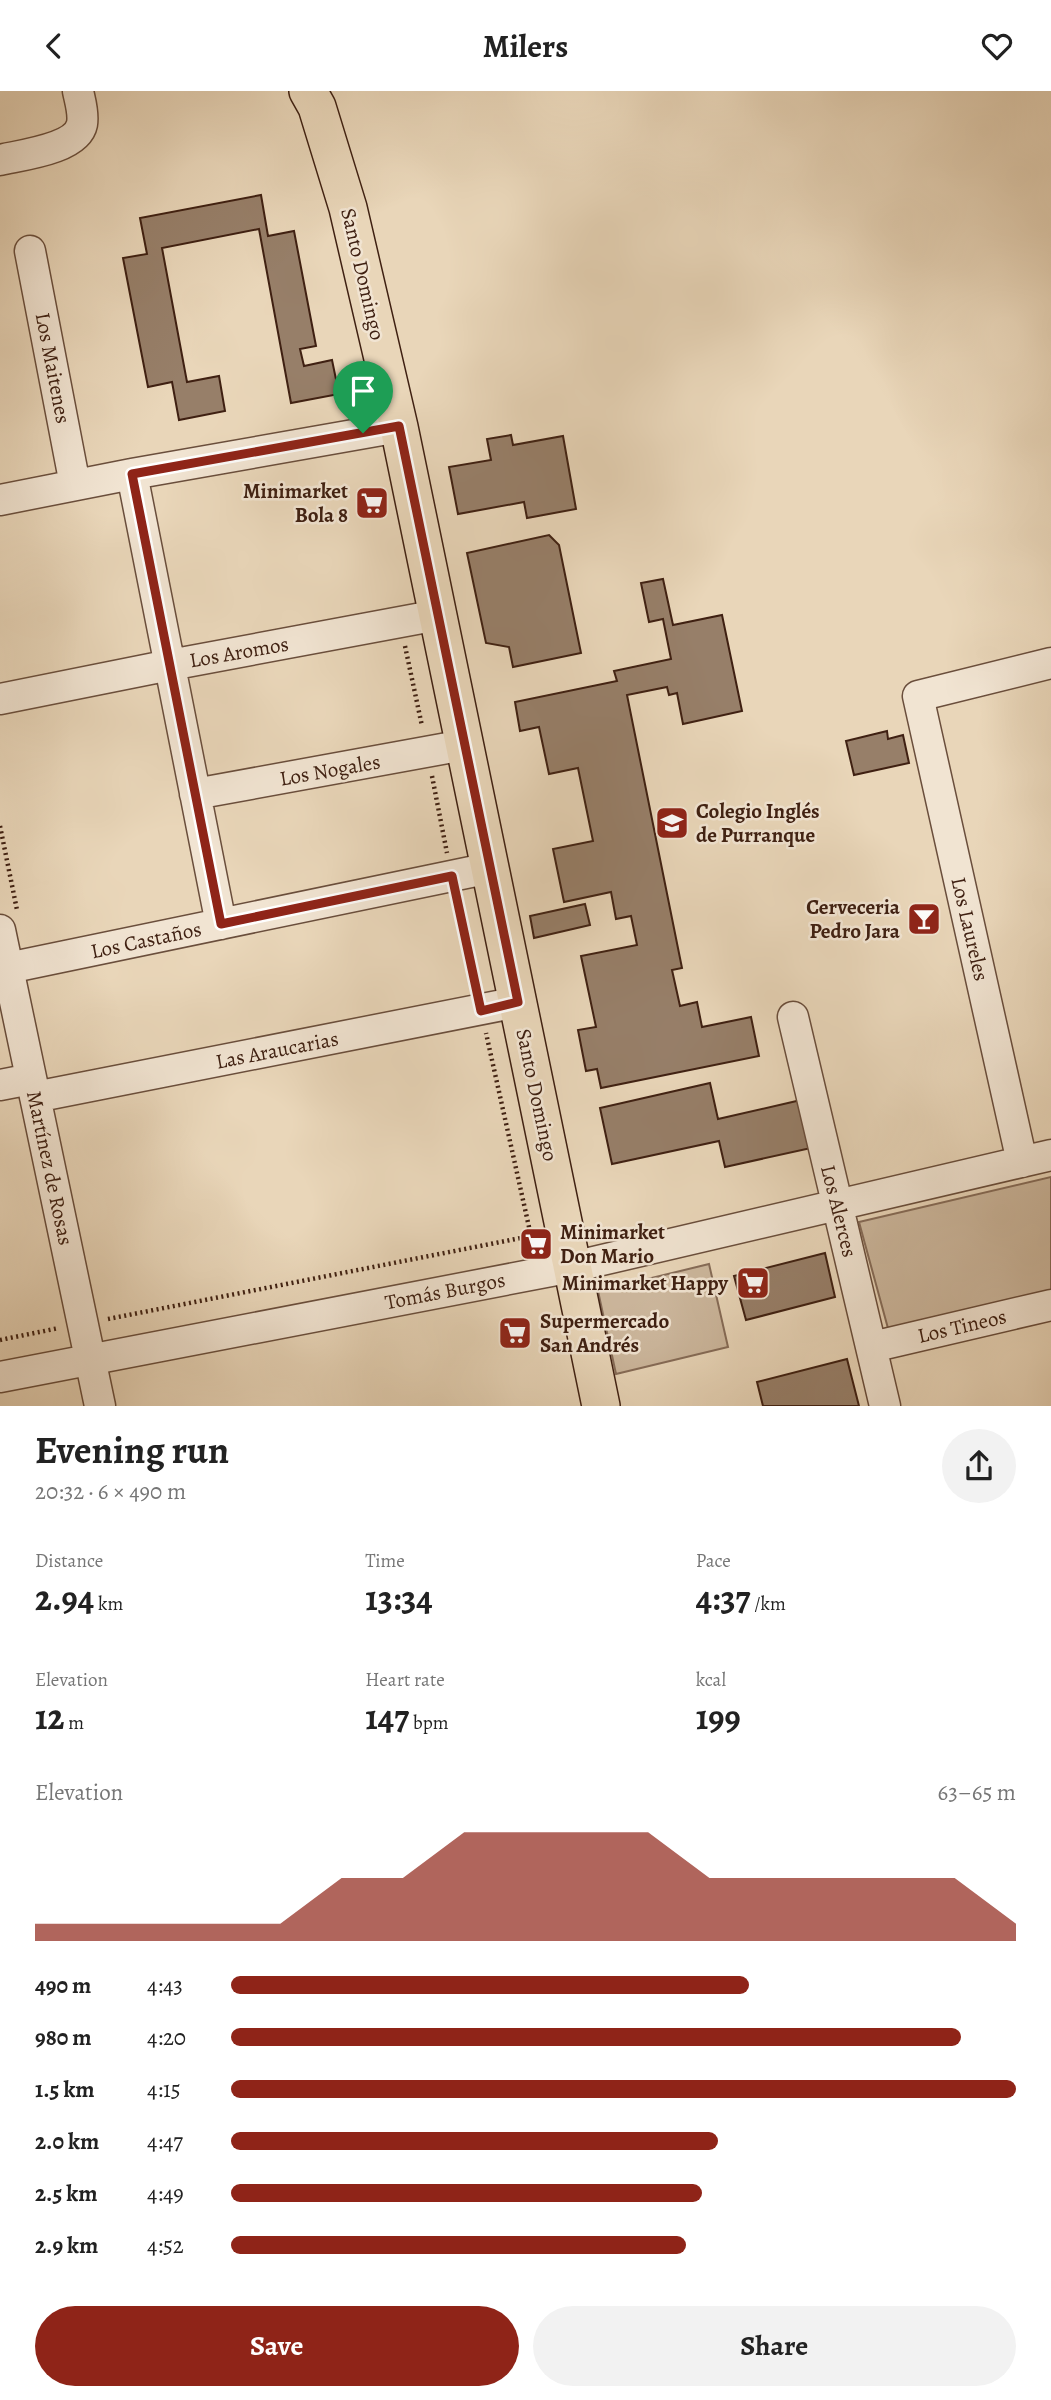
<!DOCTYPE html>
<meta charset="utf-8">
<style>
body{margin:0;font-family:Alegreya,serif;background:#f2f2f2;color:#222;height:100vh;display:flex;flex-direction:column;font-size:26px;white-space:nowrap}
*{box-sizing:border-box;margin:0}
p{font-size:23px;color:#767676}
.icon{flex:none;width:38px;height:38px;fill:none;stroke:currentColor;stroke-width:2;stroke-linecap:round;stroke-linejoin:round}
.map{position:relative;height:1315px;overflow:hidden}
.side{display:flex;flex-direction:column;background:#fff;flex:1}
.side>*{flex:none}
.pin{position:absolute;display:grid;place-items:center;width:60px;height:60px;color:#fff;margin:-72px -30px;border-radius:50% 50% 50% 0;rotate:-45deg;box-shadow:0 0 7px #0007}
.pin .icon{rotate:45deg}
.round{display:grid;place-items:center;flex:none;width:74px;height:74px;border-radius:37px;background:#f2f2f2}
.summary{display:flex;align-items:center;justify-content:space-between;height:119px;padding:0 35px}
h1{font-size:38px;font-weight:700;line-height:52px}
.figures{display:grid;grid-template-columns:repeat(3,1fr);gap:10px;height:119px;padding:7px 35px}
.figures div{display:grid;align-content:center}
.figures b{font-size:35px;font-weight:700}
.figures small{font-size:19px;font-weight:400}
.figures p{font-size:19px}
.chart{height:196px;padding:14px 35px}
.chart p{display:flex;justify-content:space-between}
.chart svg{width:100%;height:126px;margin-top:7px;fill:#8f2418;opacity:.7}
.primary-button{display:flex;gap:14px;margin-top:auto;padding:14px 35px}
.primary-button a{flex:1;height:80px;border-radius:42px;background:#8f2418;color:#fff;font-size:28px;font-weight:700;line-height:80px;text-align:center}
.primary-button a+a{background:#f2f2f2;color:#222}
ul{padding:0 35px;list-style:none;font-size:23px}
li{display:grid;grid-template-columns:112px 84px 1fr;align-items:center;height:52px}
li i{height:18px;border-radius:9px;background:#8f2418}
header{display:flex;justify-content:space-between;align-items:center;height:91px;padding:0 35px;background:#fff;font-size:32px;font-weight:700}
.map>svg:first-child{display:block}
.green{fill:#ccb79d;stroke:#866c58;stroke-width:2}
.building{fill:#977f69;stroke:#3f2012;stroke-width:2}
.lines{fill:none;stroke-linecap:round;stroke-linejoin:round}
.minor-casing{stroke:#6a4e3c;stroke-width:33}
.major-casing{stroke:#3f2012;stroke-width:40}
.path{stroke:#3f2012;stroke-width:4.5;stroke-dasharray:2 3.5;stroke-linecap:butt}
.minor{stroke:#f1e4d2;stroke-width:30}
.major{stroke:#e9d6b9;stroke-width:37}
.route-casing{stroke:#fff;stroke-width:14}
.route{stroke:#8f2418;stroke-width:9}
.labels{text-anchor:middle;stroke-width:5;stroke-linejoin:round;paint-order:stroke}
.street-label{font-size:21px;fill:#3f2012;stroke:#f1e4d2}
.poi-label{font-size:21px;font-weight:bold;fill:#3f2012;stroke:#f1e4d2;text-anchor:end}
</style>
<header><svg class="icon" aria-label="back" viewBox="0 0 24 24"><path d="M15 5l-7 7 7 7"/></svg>Milers<svg class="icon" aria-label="heart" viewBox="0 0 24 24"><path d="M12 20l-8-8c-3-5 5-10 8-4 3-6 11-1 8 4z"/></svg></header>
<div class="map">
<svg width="1051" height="1315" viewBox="0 0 1051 1315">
<rect width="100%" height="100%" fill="#e9d6b9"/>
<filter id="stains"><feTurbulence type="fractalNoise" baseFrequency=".00286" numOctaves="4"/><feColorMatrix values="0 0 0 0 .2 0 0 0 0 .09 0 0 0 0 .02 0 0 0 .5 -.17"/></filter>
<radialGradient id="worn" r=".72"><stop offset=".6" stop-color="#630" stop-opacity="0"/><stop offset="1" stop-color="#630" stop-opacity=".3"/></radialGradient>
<path class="green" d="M1051,1086V1203L889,1241L859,1131Z
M709,1173L728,1256L616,1283L598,1200Z"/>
<path class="building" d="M261,104L268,145L294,140L316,255L300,258L304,275L332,269L339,303L291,312L259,138L162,157L187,291L219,285L225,320L179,329L172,291L148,296L123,167L147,163L140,127Z
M511,344L513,354L563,345L576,418L527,427L524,411L458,423L449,376L491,369L487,348Z
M549,444L559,454L581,562L513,576L509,556L486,552L467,462Z
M663,488L673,534L722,524L742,620L683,633L677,602L669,604L667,596L627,604L682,877L672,879L680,915L697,911L702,936L751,926L759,965L601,997L597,978L586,980L578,939L596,936L581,865L637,854L631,825L616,828L611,801L564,811L553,758L593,750L578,677L549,683L539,636L520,640L515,611L617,590L614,580L671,568L663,528L649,531L641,492Z
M887,640L888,648L903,644L909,672L854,684L846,650Z
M585,813L590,834L534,847L530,825Z
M710,992L718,1028L801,1009L811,1057L725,1076L719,1050L612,1073L600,1017Z
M825,1162L835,1206L746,1229L734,1185Z
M847,1268L859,1315H763L757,1291Z"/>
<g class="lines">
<defs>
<path id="minor" d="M0,69C21,64 77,58 82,33C84,22 80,10 78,0
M30,160L75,394
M132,383L221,833
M0,409L132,383L399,336
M0,608L170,574L438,524
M195,703L464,654
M0,839L100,1315
M8,877L490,777
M793,926L885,1315
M0,994L31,988
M35,1006L518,911
M1022,1071L918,605L1051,572
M872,1256L1051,1214
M0,1286L572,1176L1051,1064"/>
<path id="major" d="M308,0L317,16L348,117L399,336L601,1315"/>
</defs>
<use href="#minor" class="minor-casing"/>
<use href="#major" class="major-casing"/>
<path class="path" d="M405,555L422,635
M432,685L447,762
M0,735L17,819
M457,809L475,896
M108,1228L531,1145L486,942
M0,1249L59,1237"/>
<use href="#minor" class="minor"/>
<use href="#major" class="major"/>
</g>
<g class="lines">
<defs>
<path id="route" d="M399,335L518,911L481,920L452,785L221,833L132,383Z"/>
</defs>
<use href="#route" class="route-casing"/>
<use href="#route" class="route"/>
</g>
<defs>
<symbol id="supermarket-square" viewBox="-11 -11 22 22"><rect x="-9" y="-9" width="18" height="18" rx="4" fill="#8f2418" stroke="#f1e4d2"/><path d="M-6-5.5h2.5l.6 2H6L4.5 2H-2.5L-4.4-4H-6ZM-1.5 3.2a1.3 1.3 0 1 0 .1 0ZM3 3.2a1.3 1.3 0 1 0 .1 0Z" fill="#fff"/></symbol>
<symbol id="school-square" viewBox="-11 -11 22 22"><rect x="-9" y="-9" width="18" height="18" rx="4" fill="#8f2418" stroke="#f1e4d2"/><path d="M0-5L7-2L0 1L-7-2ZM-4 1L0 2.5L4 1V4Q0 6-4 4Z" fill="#fff"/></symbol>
<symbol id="bar-square" viewBox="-11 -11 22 22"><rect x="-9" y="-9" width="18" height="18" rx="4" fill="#8f2418" stroke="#f1e4d2"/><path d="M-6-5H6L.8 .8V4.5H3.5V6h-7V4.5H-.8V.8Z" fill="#fff"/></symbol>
</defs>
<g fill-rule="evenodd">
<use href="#supermarket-square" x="353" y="393" width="38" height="38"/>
<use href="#school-square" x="653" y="713" width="38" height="38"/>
<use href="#bar-square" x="905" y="809" width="38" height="38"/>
<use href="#supermarket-square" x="517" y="1134" width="38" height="38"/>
<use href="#supermarket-square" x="734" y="1173" width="38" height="38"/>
<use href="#supermarket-square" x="496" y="1223" width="38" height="38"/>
</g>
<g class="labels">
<g class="street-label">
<text transform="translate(363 183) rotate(77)" y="7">Santo Domingo</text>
<text transform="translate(53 277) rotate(79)" y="7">Los Maitenes</text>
<text transform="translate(239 561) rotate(-10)" y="7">Los Aromos</text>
<text transform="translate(330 679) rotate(-10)" y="7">Los Nogales</text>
<text transform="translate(970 838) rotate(77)" y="7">Los Laureles</text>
<text transform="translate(146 849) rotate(-12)" y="7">Los Castaños</text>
<text transform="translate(277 959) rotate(-11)" y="7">Las Araucarias</text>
<text transform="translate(537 1004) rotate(78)" y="7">Santo Domingo</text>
<text transform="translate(50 1077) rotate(78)" y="7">Martínez de Rosas</text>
<text transform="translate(839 1120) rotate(76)" y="7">Los Alerces</text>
<text transform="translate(445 1200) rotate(-11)" y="7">Tomás Burgos</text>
<text transform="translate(962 1235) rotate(-13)" y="7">Los Tineos</text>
</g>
<g class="poi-label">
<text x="348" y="407">Minimarket<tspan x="348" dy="24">Bola 8</tspan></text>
<text x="696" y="727" text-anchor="start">Colegio Inglés<tspan x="696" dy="24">de Purranque</tspan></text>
<text x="900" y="823">Cerveceria<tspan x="900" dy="24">Pedro Jara</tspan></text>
<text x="560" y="1148" text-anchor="start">Minimarket<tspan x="560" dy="24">Don Mario</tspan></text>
<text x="728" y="1199">Minimarket Happy</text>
<text x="540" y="1237" text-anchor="start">Supermercado<tspan x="540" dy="24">San Andrés</tspan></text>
</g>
</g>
<rect width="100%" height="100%" filter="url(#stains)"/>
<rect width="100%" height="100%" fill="url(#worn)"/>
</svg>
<div class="pin" style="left:363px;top:342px;background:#1e9e55"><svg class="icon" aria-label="arrive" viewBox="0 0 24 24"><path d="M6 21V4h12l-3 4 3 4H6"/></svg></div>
</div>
<section class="side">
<div class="summary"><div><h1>Evening run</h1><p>20:32 · 6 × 490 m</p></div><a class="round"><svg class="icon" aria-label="share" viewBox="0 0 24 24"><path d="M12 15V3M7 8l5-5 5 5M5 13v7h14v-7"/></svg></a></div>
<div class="figures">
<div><p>Distance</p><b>2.94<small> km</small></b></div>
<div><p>Time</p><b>13:34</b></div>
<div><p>Pace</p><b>4:37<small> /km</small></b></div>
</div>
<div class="figures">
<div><p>Elevation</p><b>12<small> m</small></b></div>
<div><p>Heart rate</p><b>147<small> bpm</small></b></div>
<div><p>kcal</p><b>199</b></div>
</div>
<div class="chart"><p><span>Elevation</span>63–65 m</p>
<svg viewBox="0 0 160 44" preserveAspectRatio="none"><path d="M0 44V38L10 38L20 38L30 38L40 38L50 22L60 22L70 6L80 6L90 6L100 6L110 22L120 22L130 22L140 22L150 22L160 38V44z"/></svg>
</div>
<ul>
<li><b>490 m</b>4:43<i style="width:66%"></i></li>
<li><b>980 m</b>4:20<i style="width:93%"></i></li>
<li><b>1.5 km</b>4:15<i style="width:100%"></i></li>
<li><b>2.0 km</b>4:47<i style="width:62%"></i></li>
<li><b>2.5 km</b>4:49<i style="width:60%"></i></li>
<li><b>2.9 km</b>4:52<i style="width:58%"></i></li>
</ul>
<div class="primary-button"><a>Save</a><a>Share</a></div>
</section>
